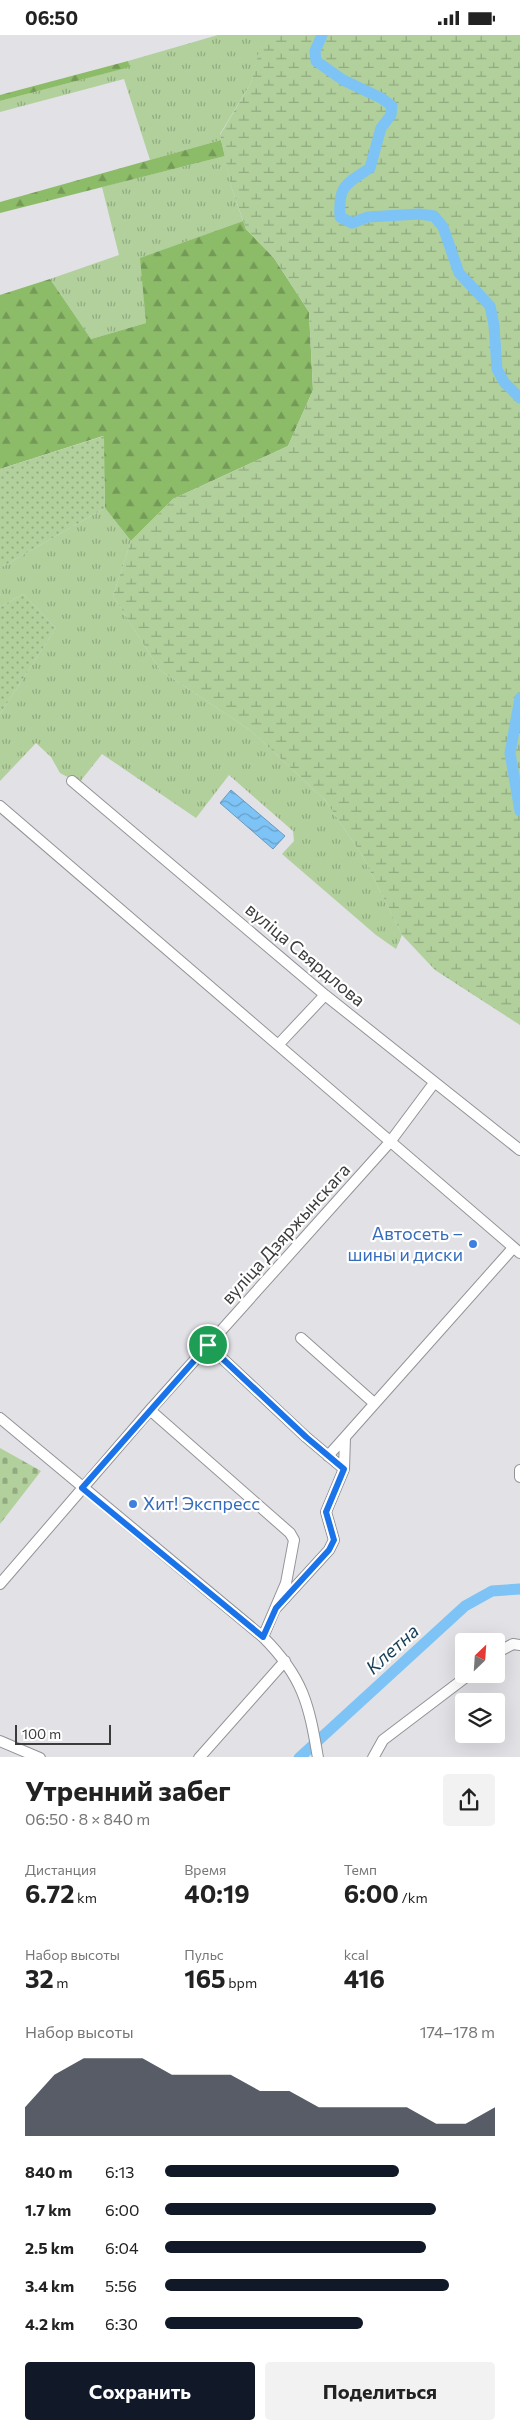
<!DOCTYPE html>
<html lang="ru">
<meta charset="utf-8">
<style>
body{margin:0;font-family:Commissioner,sans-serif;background:#f2f2f2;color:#222;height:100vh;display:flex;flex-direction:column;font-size:19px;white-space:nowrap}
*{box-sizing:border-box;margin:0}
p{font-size:16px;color:#767676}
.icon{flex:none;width:28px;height:28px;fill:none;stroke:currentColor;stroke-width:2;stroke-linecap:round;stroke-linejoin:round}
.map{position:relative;height:1722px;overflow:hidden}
.sheet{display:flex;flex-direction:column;background:#fff;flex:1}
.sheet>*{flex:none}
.needle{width:32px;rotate:25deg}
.buttons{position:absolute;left:455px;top:1598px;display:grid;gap:10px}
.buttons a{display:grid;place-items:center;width:50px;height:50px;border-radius:5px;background:#fff;box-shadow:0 5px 20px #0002;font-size:25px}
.scale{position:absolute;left:15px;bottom:12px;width:96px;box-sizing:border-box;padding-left:5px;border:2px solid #3b3b3c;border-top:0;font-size:14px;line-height:18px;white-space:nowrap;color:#3b3b3c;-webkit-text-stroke:4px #fff;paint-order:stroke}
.pin{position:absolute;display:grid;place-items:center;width:42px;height:42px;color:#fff;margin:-21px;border:2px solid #fff;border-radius:50%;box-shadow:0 1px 5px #0007}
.round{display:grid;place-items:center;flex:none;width:52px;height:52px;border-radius:5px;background:#f2f2f2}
.headline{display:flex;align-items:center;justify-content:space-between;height:85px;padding:0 25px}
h1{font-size:28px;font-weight:700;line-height:38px}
.metrics{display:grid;grid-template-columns:repeat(3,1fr);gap:8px;height:85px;padding:5px 25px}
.metrics div{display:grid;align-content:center}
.metrics b{font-size:25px;font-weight:700}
.metrics small{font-size:14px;font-weight:400}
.metrics p{font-size:14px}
.chart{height:140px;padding:10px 25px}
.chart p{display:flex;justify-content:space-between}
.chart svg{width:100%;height:90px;margin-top:5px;fill:#111827;opacity:.7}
.action{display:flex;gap:10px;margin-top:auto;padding:10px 25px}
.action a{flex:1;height:58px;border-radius:5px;background:#111827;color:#fff;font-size:20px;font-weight:700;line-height:58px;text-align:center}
.action a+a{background:#f2f2f2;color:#222}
ul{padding:0 25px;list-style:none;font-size:16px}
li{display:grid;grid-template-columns:80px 60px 1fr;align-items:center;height:38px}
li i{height:12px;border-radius:6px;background:#111827}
.status{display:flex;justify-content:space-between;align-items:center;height:35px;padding:0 25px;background:#fff;direction:ltr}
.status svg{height:14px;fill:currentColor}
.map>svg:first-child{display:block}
.grass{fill:url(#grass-tufts)}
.forest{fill:url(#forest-firs)}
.wetland{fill:url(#wetland-marsh)}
.cemetery{fill:url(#cemetery-stones)}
.park{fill:url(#park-dots)}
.water{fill:url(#water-waves);stroke:#699abe}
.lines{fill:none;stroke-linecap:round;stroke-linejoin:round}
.river{stroke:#7dc3f5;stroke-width:11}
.minor-casing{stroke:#939397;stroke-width:12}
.minor{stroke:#fff;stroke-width:10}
.route-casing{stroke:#fff;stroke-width:10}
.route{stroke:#1a73e8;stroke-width:6}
.shop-dot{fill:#3f7fe0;stroke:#fff;stroke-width:2}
.labels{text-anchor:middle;stroke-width:4.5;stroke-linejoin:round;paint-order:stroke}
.street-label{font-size:18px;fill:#3b3b3c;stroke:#fff}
.shop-label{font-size:18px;fill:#366cbe;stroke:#fff;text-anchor:end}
.water-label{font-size:19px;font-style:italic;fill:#173e57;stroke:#fff}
</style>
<div class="status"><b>06:50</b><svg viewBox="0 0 49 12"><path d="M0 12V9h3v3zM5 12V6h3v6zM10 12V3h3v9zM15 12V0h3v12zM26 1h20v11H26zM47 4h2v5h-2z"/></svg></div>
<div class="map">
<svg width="520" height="1723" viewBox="0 0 520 1723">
<defs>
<pattern id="grass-tufts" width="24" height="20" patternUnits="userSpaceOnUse" patternTransform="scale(1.25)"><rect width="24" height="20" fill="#b1d09c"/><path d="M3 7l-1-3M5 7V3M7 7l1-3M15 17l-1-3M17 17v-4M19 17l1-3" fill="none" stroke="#91aa80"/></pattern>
<pattern id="forest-firs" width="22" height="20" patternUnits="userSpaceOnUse" patternTransform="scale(1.25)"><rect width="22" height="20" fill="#8cbc68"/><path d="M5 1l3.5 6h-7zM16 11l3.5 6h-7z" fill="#749a57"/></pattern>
<pattern id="wetland-marsh" width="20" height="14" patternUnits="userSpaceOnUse" patternTransform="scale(1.25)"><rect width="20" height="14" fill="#b1d09c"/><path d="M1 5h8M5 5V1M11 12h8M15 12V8" fill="none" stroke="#91aa80"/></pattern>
<pattern id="cemetery-stones" width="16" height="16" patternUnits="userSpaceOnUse" patternTransform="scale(1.25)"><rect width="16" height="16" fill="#b1d09c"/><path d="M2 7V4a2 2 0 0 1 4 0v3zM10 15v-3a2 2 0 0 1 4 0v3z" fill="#91aa80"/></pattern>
<pattern id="park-dots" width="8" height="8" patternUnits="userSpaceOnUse" patternTransform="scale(1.25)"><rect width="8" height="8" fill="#b1d09c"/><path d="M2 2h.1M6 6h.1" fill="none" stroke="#91aa80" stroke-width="1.8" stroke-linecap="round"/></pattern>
<pattern id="water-waves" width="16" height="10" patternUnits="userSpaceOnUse" patternTransform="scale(1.25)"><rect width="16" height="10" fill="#7dc3f5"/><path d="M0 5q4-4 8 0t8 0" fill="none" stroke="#68a0c8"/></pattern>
</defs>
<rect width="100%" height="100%" fill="#e1e1e6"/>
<path class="grass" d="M218,0H263V4L251,48L220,99L221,105L150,125L124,44L0,77V66L129,32L128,26Z
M225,121L231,151L243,186L141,223L146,288L91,304L50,244L119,220L102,152Z
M105,473L131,506L113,561L160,635L250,695L325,765L362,820L402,900L396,914L376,900L282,819L294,806L293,796L229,740L196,783L102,719L79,748L60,738L51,722L36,708L0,746V679L56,593L23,559L0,572V533Z"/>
<path class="forest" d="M128,26L130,32L0,66V60Z
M221,105L225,121L0,178V167Z
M243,186L246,194L274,223L309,277L313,355L288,411L173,464L131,506L105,473L103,401L0,434V260L50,244L91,304L146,288L140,223Z"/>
<path class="wetland" d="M263,0H520V990L435,935L402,900L362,820L325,765L250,695L160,635L113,561L131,506L173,464L288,411L313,355L309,277L274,223L246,194L231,151L220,100L251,48Z"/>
<path class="cemetery" d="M0,1413L41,1436L0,1489Z"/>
<path class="park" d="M104,401L105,473L0,533V434Z
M23,559L56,593L0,679V572Z"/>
<path class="water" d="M231,755L285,801L273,814L220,768Z"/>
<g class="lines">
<path class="river" d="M322,0L315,16L316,26L343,45L381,63L392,71L391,80L381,93L370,133C346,149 338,150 340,182L352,188L368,182L419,179L434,181L443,192L459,238L490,271L494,290L497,334L504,347L520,363
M520,663L510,718L520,776
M299,1723L465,1571L492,1556L520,1554"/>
<defs>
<path id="minor" d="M72,746L325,960L520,1115
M0,771L520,1218
M278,1010L325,960
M301,1303L374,1368
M208,1310L306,1402L344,1434
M150,1375L290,1498L294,1505L286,1548L263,1602
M0,1383L263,1602C303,1642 309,1669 318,1723
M328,1421L345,1402
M520,1435V1442
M0,1549L150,1375L390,1107L434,1048
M276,1573L329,1515L334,1505L326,1477L344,1434L345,1402L513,1213
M496,1618L513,1609L520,1610
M0,1706L40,1723
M199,1723L285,1626
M373,1723L383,1705L470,1639"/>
</defs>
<use href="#minor" class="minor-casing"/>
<use href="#minor" class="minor"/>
</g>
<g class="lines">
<defs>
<path id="route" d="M208,1310L306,1402L344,1434L326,1477L334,1505L329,1515L276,1573L263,1602L82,1453Z"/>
</defs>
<use href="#route" class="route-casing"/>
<use href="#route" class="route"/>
</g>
<g class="shop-dot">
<circle cx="473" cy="1209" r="5"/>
<circle cx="133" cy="1469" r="5"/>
</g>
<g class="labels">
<g class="street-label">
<text transform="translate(305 920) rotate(40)" y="6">вуліца Свярдлова</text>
<text transform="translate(286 1199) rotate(-48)" y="6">вуліца Дзяржынскага</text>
</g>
<g class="shop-label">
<text x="463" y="1205">Автосеть –<tspan x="463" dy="21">шины и диски</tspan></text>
<text x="143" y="1475" text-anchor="start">Хит! Экспресс</text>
</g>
<g class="water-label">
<text transform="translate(392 1614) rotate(-42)" y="7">Клетна</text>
</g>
</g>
</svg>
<div class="buttons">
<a><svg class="needle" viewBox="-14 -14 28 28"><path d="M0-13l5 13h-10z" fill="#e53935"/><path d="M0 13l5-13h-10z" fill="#767676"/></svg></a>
<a><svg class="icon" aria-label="layers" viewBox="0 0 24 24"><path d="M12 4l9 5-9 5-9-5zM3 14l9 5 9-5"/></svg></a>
</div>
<div class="scale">100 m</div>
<div class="pin" style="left:208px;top:1310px;background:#1e9e55"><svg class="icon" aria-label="arrive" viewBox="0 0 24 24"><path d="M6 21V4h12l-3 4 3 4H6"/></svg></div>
</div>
<section class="sheet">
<div class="headline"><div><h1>Утренний забег</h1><p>06:50 · 8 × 840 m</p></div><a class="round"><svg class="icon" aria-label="share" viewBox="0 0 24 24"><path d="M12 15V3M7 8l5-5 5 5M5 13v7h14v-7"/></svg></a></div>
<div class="metrics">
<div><p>Дистанция</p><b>6.72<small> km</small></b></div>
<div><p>Время</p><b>40:19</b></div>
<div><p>Темп</p><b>6:00<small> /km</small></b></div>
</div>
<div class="metrics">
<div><p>Набор высоты</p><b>32<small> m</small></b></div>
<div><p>Пульс</p><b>165<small> bpm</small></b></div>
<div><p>kcal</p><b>416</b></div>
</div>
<div class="chart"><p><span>Набор высоты</span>174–178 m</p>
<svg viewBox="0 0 160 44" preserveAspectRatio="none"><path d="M0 44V30L10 14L20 6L30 6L40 6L50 14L60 14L70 14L80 22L90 22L100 30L110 30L120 30L130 30L140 38L150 38L160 30V44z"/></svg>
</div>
<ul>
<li><b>840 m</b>6:13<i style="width:71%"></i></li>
<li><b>1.7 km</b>6:00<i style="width:82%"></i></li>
<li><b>2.5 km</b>6:04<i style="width:79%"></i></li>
<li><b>3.4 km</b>5:56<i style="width:86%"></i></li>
<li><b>4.2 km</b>6:30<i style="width:60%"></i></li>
</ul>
<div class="action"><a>Сохранить</a><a>Поделиться</a></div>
</section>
